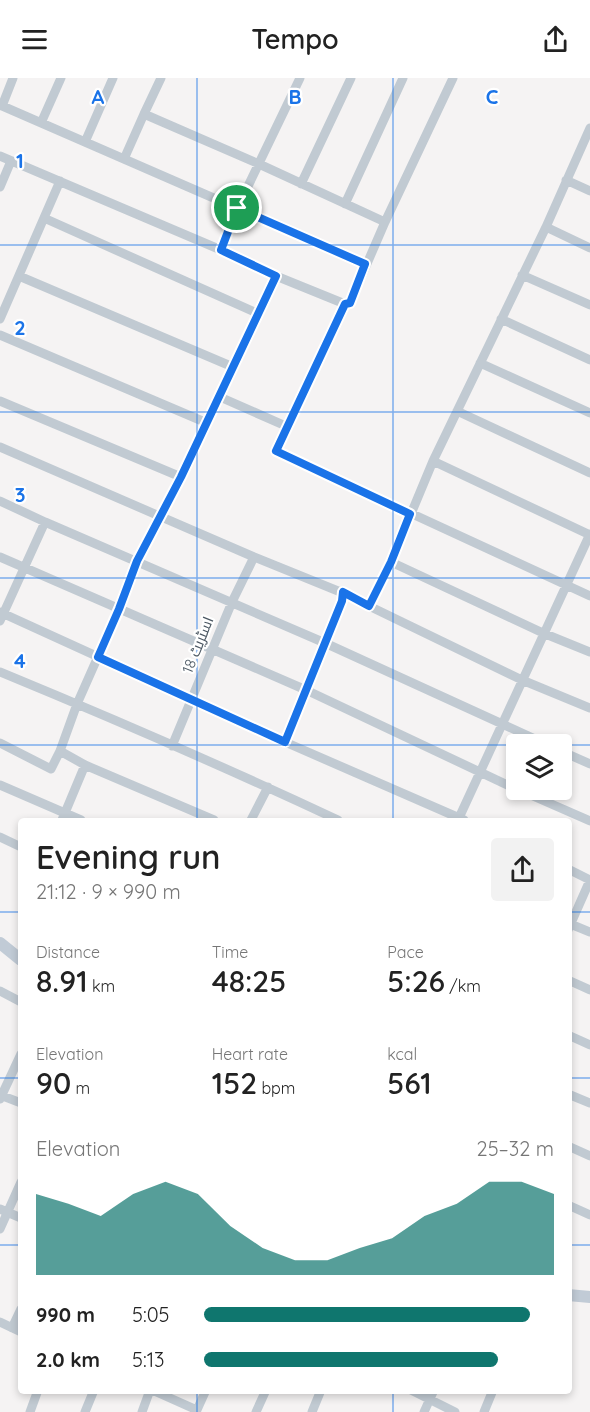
<!DOCTYPE html>
<meta charset="utf-8">
<style>
body{margin:0;font-family:Quicksand,Cairo,sans-serif;background:#f2f2f2;color:#222;height:100vh;display:flex;flex-direction:column;font-size:22px;white-space:nowrap}
*{box-sizing:border-box;margin:0}
p{font-size:20px;color:#767676}
.icon{flex:none;width:33px;height:33px;fill:none;stroke:currentColor;stroke-width:2;stroke-linecap:round;stroke-linejoin:round}
.map{position:relative;flex:1;overflow:hidden}
.details{position:absolute;left:18px;top:740px;width:554px;height:576px;display:flex;flex-direction:column;background:#fff;border-radius:6px;box-shadow:0 3px 9px #0003}
.details>*{flex:none}
.controls{position:absolute;left:506px;top:656px;display:grid;gap:12px}
.controls a{display:grid;place-items:center;width:66px;height:66px;border-radius:6px;background:#fff;box-shadow:0 3px 9px #0003;font-size:30px}
.pin{position:absolute;display:grid;place-items:center;width:51px;height:51px;color:#fff;margin:-26px;border:3px solid #fff;border-radius:50%;box-shadow:0 2px 6px #0007}
.round{display:grid;place-items:center;flex:none;width:63px;height:63px;border-radius:6px;background:#f2f2f2}
.overview{display:flex;align-items:center;justify-content:space-between;height:102px;padding:0 18px}
h1{font-size:33px;font-weight:600;line-height:45px}
.stats{display:grid;grid-template-columns:repeat(3,1fr);gap:9px;height:102px;padding:6px 18px}
.stats div{display:grid;align-content:center}
.stats b{font-size:30px;font-weight:600}
.stats small{font-size:16px;font-weight:400}
.stats p{font-size:16px}
.chart{height:168px;padding:12px 18px}
.chart p{display:flex;justify-content:space-between}
.chart svg{width:100%;height:108px;margin-top:6px;fill:#0f766e;opacity:.7}
ul{padding:0 18px;list-style:none;font-size:20px}
li{display:grid;grid-template-columns:96px 72px 1fr;align-items:center;height:45px}
li i{height:15px;border-radius:8px;background:#0f766e}
header{display:flex;justify-content:space-between;align-items:center;height:78px;padding:0 18px;background:#fff;font-size:27px;font-weight:600}
.map>svg:first-child{display:block}
.lines{fill:none;stroke-linecap:round;stroke-linejoin:round}
.street{stroke:#c1cad2;stroke-width:9}
.secondary{stroke:#c1cbd6;stroke-width:12}
.route-casing{stroke:#fff;stroke-width:12}
.route{stroke:#1a73e8;stroke-width:8}
.grid{fill:none;stroke:#1a73e8;stroke-width:1.5;stroke-opacity:0.55}
.labels{text-anchor:middle;stroke-width:4.5;stroke-linejoin:round;paint-order:stroke}
.street-label{font-size:15px;fill:#4a5661;stroke:#fff}
.grid-label{font-size:20px;text-anchor:middle;font-weight:bold;fill:#1a73e8;stroke:#fff;stroke-width:4.5;stroke-linejoin:round;paint-order:stroke}
</style>
<header><svg class="icon" aria-label="menu" viewBox="0 0 24 24"><path d="M4 6h16M4 12h16M4 18h16"/></svg>Tempo<svg class="icon" aria-label="share" viewBox="0 0 24 24"><path d="M12 15V3M7 8l5-5 5 5M5 13v7h14v-7"/></svg></header>
<div class="map">
<svg width="590" height="1334" viewBox="0 0 590 1334">
<rect width="100%" height="100%" fill="#f5f3f3"/>
<g class="lines">
<path class="street" d="M161,0L144,36L259,86L385,144
M0,27L365,186
M2,28L13,0
M41,45L61,0
M85,64L113,0
M0,78L221,172L276,198L345,226L350,225L385,144L453,0
M124,81L144,36
M566,102L590,113
M301,106L351,0
M0,109L11,83
M345,126L403,0
M44,140L259,236
M546,149L590,170
M221,172L237,131L300,0
M522,197L590,227
M19,198L233,289
M0,241L60,103
M501,241L590,282
M0,257L207,345
M480,285L590,335
M220,319L288,349L276,373L590,518
M0,323L181,399
M457,333L590,395
M288,349L345,226
M0,369L254,479L343,515L369,528L391,484L433,383L546,149L590,50
M433,383L590,457
M0,423L45,444L325,565L546,666
M0,479L306,612L516,711
M391,484L543,555L590,574
M369,528L522,602L590,630
M0,534L285,664L464,742
M0,543L45,444
M0,594C114,641 227,690 338,742
M285,664L342,523L343,515
M0,665L51,691L60,673L85,687L214,742
M172,668L232,524L254,479
M60,673L77,626L119,531L137,483L181,399L276,198
M561,673L590,686
M0,707L81,742
M517,711L590,743
M62,742L85,687
M251,742L268,709
M458,742L590,456
M0,759L21,769
M568,791L590,802
M568,845L590,854
M568,852L590,802
M568,902L590,912
M0,913L21,924
M568,957L590,967
M568,1016L590,1025
M0,1017L21,1025
M0,1021L21,976
M568,1068L590,1078
M568,1127L590,1137
M0,1131L21,1140
M0,1151L21,1104
M0,1244L21,1254
M12,1250L21,1231
M152,1312L197,1332
M411,1312L455,1334
M30,1334L38,1312
M85,1334L94,1312
M142,1334L150,1312
M196,1334L206,1312
M256,1334L266,1312
M312,1334L321,1312
M424,1334L434,1312
M484,1334L493,1312"/>
<path class="secondary" d="M0,865L21,882
M568,1217L590,1219"/>
</g>
<g class="lines">
<defs>
<path id="route" d="M237,130L365,186L350,225L345,226L276,373L410,436L391,484L369,528L343,514L342,523L285,664L98,579L119,531L137,483L181,399L276,198L221,172Z"/>
</defs>
<use href="#route" class="route-casing"/>
<use href="#route" class="route"/>
</g>
<path class="grid" d="M197,0V742M393,0V742M0,167H590M0,334H590M0,500H590M0,667H516M561,667H590M0,834H21M568,834H590M0,1000H21M568,1000H590M0,1167H21M568,1167H590M197,1312V1334M393,1312V1334"/>
<g class="labels">
<g class="street-label">
<text transform="translate(198 567) rotate(-68)" y="5">اسٹریٹ 18</text>
</g>
</g>
<g class="grid-label">
<text x="98" y="26">A</text>
<text x="295" y="26">B</text>
<text x="492" y="26">C</text>
<text x="20" y="90">1</text>
<text x="20" y="257">2</text>
<text x="20" y="424">3</text>
<text x="20" y="590">4</text>
</g>
</svg>
<div class="controls">
<a><svg class="icon" aria-label="layers" viewBox="0 0 24 24"><path d="M12 4l9 5-9 5-9-5zM3 14l9 5 9-5"/></svg></a>
</div>
<div class="pin" style="left:237px;top:130px;background:#1e9e55"><svg class="icon" aria-label="arrive" viewBox="0 0 24 24"><path d="M6 21V4h12l-3 4 3 4H6"/></svg></div>
<section class="details">
<div class="overview"><div><h1>Evening run</h1><p>21:12 · 9 × 990 m</p></div><a class="round"><svg class="icon" aria-label="share" viewBox="0 0 24 24"><path d="M12 15V3M7 8l5-5 5 5M5 13v7h14v-7"/></svg></a></div>
<div class="stats">
<div><p>Distance</p><b>8.91<small> km</small></b></div>
<div><p>Time</p><b>48:25</b></div>
<div><p>Pace</p><b>5:26<small> /km</small></b></div>
</div>
<div class="stats">
<div><p>Elevation</p><b>90<small> m</small></b></div>
<div><p>Heart rate</p><b>152<small> bpm</small></b></div>
<div><p>kcal</p><b>561</b></div>
</div>
<div class="chart"><p><span>Elevation</span>25–32 m</p>
<svg viewBox="0 0 160 44" preserveAspectRatio="none"><path d="M0 44V11L10 15L20 20L30 11L40 6L50 11L60 24L70 33L80 38L90 38L100 33L110 29L120 20L130 15L140 6L150 6L160 11V44z"/></svg>
</div>
<ul>
<li><b>990 m</b>5:05<i style="width:93%"></i></li>
<li><b>2.0 km</b>5:13<i style="width:84%"></i></li>
</ul>
</section>
</div>
